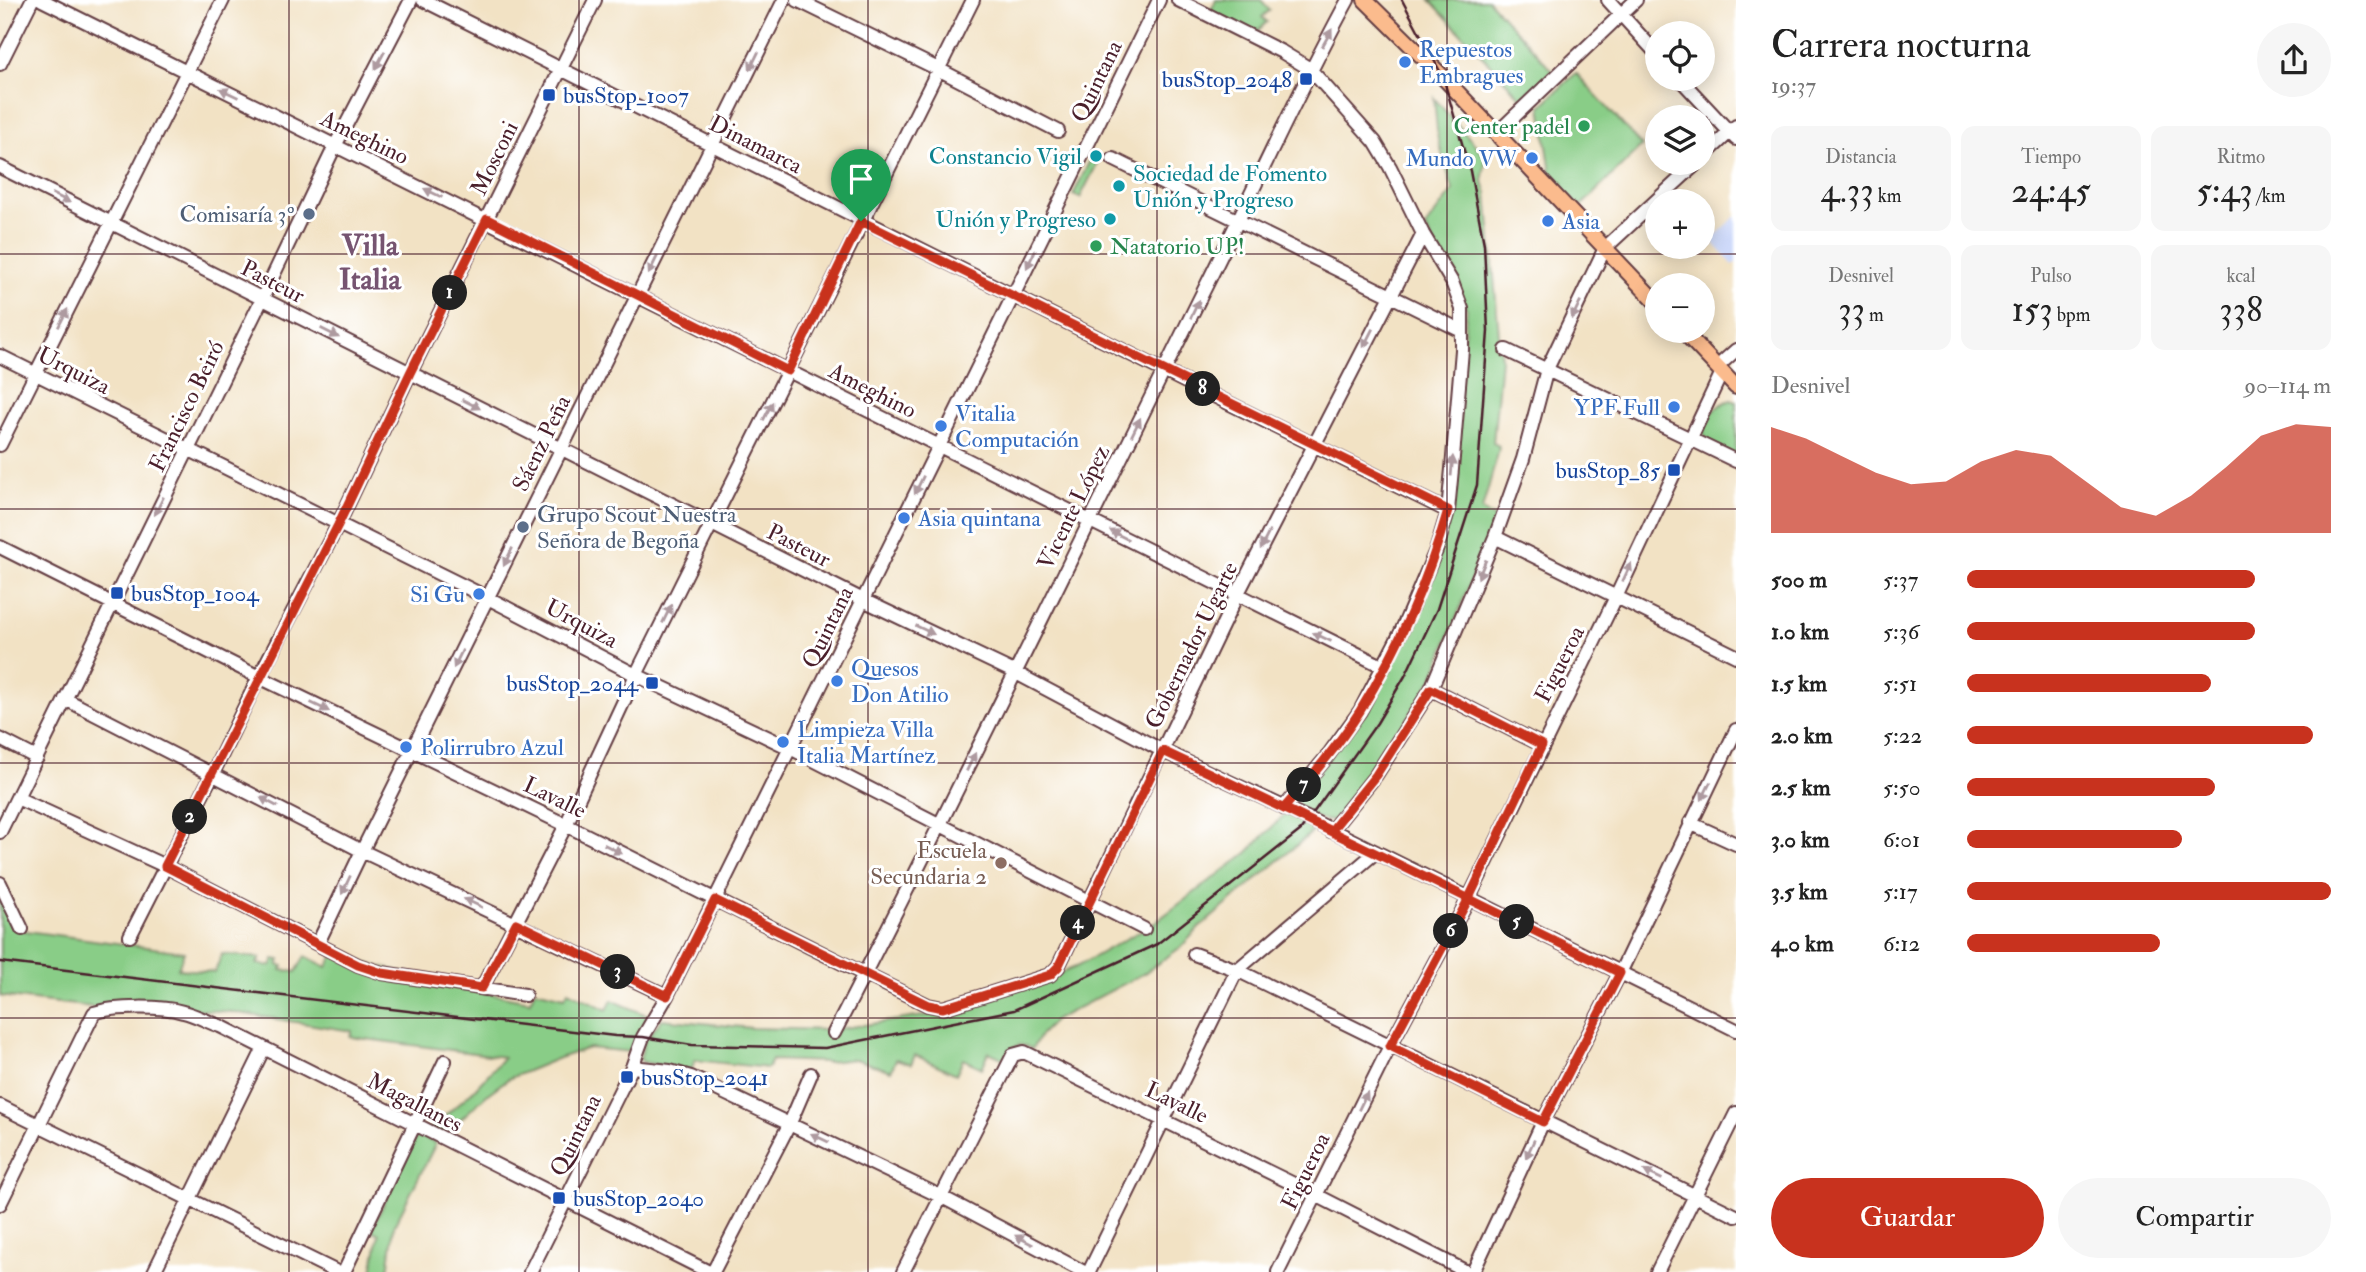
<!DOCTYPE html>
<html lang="es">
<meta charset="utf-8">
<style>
body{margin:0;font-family:"IM FELL Double Pica",serif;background:#f6f6f6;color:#222;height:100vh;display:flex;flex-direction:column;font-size:26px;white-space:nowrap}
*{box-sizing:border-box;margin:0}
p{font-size:23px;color:#767676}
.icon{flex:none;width:38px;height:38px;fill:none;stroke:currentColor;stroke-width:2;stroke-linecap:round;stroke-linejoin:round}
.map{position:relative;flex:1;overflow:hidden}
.details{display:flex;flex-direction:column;background:#fff;width:630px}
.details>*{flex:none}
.buttons{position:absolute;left:1645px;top:21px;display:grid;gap:14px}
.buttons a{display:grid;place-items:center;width:70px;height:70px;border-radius:50%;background:#fff;box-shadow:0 4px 18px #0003;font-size:35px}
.pin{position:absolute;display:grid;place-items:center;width:60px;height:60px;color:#fff;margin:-72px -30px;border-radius:50% 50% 50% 0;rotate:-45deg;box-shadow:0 0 7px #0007}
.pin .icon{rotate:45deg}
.km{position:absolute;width:35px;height:35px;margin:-18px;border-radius:50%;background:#222;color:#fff;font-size:19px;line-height:35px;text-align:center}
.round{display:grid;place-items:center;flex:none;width:74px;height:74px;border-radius:37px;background:#f6f6f6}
.headline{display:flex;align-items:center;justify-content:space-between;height:119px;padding:0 35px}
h1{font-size:38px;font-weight:600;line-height:52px}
.figures{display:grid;grid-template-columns:repeat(3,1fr);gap:10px;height:119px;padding:7px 35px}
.figures div{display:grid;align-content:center;border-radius:14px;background:#f6f6f6;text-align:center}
.figures b{font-size:35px;font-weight:600}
.figures small{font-size:19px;font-weight:400}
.figures p{font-size:19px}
.chart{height:196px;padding:14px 35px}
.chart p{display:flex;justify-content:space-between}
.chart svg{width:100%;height:126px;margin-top:7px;fill:#c8321e;opacity:.7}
.action{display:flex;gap:14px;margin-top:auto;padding:14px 35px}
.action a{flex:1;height:80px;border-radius:42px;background:#c8321e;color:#fff;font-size:28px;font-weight:600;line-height:80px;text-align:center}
.action a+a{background:#f6f6f6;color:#222}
ul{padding:0 35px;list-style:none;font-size:23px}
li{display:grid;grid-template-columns:112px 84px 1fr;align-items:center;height:52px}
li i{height:18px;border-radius:9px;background:#c8321e}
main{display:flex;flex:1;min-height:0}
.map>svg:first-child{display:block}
.built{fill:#cfdafa}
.green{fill:#89cd87;stroke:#6a7659;stroke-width:2}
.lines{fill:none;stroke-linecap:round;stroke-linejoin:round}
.minor-casing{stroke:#633c42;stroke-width:16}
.major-casing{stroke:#633c42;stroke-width:18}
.minor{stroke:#fff;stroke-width:12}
.major{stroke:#fbbb8d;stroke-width:14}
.rail{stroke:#4a1f2b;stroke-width:2.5}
.oneway{fill:#ae9aa0}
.route-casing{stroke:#fff;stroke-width:14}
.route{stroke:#c8321e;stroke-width:9}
.grid{fill:none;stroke:#4a1f2b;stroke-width:2;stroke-opacity:0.55}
.shop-dot{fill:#3f7fe0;stroke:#fff;stroke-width:2.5}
.transit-dot{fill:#1a4fb4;stroke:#fff;stroke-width:2.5}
.leisure-dot{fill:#2e9e5b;stroke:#fff;stroke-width:2.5}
.culture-dot{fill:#0f9aa8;stroke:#fff;stroke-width:2.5}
.service-dot{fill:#5c6f8a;stroke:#fff;stroke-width:2.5}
.education-dot{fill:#8d6e63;stroke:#fff;stroke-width:2.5}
.labels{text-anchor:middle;stroke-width:6;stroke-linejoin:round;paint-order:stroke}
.shop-label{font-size:23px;fill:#366cbe;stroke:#fff;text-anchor:start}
.transit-label{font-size:23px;fill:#164399;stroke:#fff;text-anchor:start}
.street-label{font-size:23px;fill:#4a1f2b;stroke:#fff}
.leisure-label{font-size:23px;fill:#27864d;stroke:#fff;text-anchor:end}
.culture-label{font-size:23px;fill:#0d838f;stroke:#fff;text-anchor:end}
.service-label{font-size:23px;fill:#4e5e75;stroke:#fff;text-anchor:end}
.education-label{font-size:23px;fill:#785e54;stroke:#fff;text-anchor:end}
.district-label{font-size:30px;font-weight:bold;fill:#765471;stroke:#fff}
</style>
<main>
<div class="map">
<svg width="1736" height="1272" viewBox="0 0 1736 1272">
<rect width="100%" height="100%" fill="#fff"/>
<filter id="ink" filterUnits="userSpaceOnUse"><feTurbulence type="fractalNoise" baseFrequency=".0143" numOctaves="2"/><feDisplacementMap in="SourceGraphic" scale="14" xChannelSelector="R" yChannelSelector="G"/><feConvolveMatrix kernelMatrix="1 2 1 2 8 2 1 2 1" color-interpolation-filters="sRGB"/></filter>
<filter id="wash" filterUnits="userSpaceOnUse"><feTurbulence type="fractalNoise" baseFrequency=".00686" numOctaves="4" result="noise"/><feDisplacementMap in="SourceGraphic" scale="28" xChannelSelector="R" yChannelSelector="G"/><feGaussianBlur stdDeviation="1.57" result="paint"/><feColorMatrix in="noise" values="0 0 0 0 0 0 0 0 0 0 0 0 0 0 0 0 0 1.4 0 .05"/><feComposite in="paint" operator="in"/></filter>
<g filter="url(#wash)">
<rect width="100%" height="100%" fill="#f2e2c4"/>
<path class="built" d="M1736,216V262L1733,265L1711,240Z"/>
<path class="green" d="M1216,0H1261L1270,10L1262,17L1267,22L1254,34L1210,12Z
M1430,0H1488L1554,72L1524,101Z
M1576,73L1642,146L1579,208L1552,180L1541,106Z
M1434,98L1485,156C1487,173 1478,173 1487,193L1501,359L1493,443L1499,446L1498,453L1482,510L1495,518L1433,678L1374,772L1336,820C1321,823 1310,815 1298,808L1297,799L1361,716L1440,547L1467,309L1425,227L1453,190L1438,140Z
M1094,159L1099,160L1080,198L1073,195L1089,162Z
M1731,400L1736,402V457L1709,443L1703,433C1706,415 1714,406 1731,400Z
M1286,813L1317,828L1199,928L1181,947L1143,974L1055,1020L1041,1034L1032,1049C1019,1041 1011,1046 1004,1059L989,1052L982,1068L963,1059L956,1074L915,1055L911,1064L896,1059L891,1071L855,1059L828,1062L772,1060L768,1068L695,1060L691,1071L643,1062L640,1059L644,1042L662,1019L752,1028L831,1030L924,1016L1051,977L1076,967L1154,923L1247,853Z
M0,891L19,930L184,952L178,969L215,972L222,954L260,958L257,964L271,966L274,959L280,960L278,965L283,966L281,970L296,972L305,956L327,967L334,955L476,991L530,1001L535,990L565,997L568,991L607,1010L612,1000L651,1017L632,1052L589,1048L559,1058L508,1079L489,1093L443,1135L430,1129L474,1090L504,1057L350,1037L352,1031L232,1012L177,1008L92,1007L0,996Z
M419,1136L436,1143L394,1226L388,1272H372L379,1234L371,1230L416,1137Z"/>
</g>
<g filter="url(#ink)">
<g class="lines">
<defs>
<path id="minor" d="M42,0L1384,667
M423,0C763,172 1105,343 1448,511
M797,0L938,69L1058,131
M1178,0L1282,52L1310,69L1375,142L1390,167L1423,234L1452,282L1462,309V350L1452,469L1448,511L1437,548L1401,632L1360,711L1326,758L1284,808
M1608,0L1657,54
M0,64L32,0
M1680,79L1736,139
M1496,134L1636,0
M1703,157L1736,126
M1113,159L1462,331
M0,167L863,600L1014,672L1163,751L1309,819L1736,1030
M1506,350L1736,461
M0,356L488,598L636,675L790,748L1144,929
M1717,367L1736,350
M0,445L223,0
M1495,537L1736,656
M0,547L259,677L566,825L864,974L928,1005L943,1008L1050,975L1058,967L1237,595L1423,234
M1431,689L1542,745
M65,699L362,851L667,996
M0,739L37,758
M17,798L165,866L358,965L382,973L525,995
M1690,823L1736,844
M1331,831L1376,775L1431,689L1495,537L1523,459L1547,369L1605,248L1697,163
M0,832L262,299L335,146L411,0
M0,883L22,929
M130,936L213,773L259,677L338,525L410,373L595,0
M318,943L362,851L784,0
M1194,954L1237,970L1736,1216
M482,988L566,825L636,675L973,0
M834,1033C962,786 1082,535 1206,286C1254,190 1297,93 1348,0
M632,1067L670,1071L691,1077L942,1197L1084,1272
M0,1106L337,1272
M0,1204L94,1013C115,1006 162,1006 183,1012C196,1015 208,1022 220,1026L709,1272
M154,1272L263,1050
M344,1272L445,1061
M530,1272L632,1067L643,1037L667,996L790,748L1159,0
M713,1272L790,1123L811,1074
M903,1272L1013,1055L1024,1052L1316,1195L1467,1272
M1089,1272L1237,970L1376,852
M1278,1272L1390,1046L1469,898L1616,597L1722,372
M1473,1272L1543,1122L1620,973L1736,730
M1657,1272L1736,1113"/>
<path id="major" d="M1365,0L1443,77L1657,303
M1683,331L1736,387"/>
</defs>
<use href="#minor" class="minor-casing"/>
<use href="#major" class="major-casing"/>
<use href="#minor" class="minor"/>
<use href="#major" class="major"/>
<path class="rail" d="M0,962L615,1036L643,1037L692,1045L825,1048L1014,1010L1157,944L1301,830L1377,723L1405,676L1437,609L1477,485L1488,331L1484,244L1470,171L1443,77L1402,0"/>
</g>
<defs><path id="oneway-solid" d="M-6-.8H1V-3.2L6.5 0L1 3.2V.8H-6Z" transform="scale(1.75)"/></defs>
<g class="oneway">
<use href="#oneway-solid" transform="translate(1327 38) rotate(-61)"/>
<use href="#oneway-solid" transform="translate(380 60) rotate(118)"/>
<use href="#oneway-solid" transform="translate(754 61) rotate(116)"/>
<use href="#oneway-solid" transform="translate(229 93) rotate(-154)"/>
<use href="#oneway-solid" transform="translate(433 193) rotate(-154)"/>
<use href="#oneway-solid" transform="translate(61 198) rotate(27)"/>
<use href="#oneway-solid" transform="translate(1031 259) rotate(116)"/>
<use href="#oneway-solid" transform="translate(653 265) rotate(116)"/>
<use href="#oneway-solid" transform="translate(1195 309) rotate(-64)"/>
<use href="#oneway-solid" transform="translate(1576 310) rotate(116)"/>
<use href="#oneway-solid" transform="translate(63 318) rotate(-63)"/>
<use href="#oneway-solid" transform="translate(330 333) rotate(27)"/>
<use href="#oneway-solid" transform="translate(1368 338) rotate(117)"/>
<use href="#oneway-solid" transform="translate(471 404) rotate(27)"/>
<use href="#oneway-solid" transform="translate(768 411) rotate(-63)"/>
<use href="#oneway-solid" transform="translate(1136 427) rotate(-64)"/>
<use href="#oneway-solid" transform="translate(1452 466) rotate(-85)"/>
<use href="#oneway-solid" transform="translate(919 485) rotate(116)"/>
<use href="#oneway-solid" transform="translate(159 506) rotate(116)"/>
<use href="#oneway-solid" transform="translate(1119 535) rotate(-153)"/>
<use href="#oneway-solid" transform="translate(1265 540) rotate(117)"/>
<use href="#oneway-solid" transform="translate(508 557) rotate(116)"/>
<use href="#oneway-solid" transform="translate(1482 569) rotate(113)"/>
<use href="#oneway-solid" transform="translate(1627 572) rotate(-65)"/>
<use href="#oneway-solid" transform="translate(667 614) rotate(-64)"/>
<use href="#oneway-solid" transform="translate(925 630) rotate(26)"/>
<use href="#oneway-solid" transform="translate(1322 637) rotate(-154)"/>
<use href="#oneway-solid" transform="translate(458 659) rotate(116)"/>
<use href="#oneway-solid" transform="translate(320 707) rotate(26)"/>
<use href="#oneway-solid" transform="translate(971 762) rotate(-64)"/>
<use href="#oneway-solid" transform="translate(1706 791) rotate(116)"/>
<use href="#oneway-solid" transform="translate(269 802) rotate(-152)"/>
<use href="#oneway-solid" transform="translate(613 849) rotate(27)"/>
<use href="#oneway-solid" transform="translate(346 885) rotate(115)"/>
<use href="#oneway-solid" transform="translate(473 903) rotate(-155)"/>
<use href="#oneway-solid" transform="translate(1363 1101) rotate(-64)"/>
<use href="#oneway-solid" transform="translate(820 1138) rotate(-154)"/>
<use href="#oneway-solid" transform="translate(1530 1149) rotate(115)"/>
<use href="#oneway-solid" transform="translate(1653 1175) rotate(-154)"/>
<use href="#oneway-solid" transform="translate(1024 1240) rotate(-152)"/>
</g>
</g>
<g class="lines" filter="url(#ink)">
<defs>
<path id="route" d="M861,221L788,371L487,219L410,373L338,525L165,866L358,965L382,973L482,988L516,923L667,996L715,900L928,1005L943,1008L1050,975L1058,967L1163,751C1316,823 1468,898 1620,973L1543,1122L1390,1046L1469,898L1542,745L1431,689L1376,775L1331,831L1284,808C1311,777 1338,746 1360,711C1398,649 1428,580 1448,510L861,221"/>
</defs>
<use href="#route" class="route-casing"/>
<use href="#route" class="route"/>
</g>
<path class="grid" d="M289,0V1272M579,0V1272M868,0V1272M1157,0V1272M1447,0V1272M0,254H1736M0,509H1736M0,763H1736M0,1018H1736"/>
<g class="shop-dot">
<circle cx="1405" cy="62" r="7"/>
<circle cx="1532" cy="158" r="7"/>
<circle cx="1548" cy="221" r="7"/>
<circle cx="1674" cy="407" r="7"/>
<circle cx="941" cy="426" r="7"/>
<circle cx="904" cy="518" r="7"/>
<circle cx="479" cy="594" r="7"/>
<circle cx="837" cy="681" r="7"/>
<circle cx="783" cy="742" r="7"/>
<circle cx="406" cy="747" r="7"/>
</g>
<g class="transit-dot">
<rect x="1299" y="72" width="14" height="14" rx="3.5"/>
<rect x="542" y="88" width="14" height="14" rx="3.5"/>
<rect x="1667" y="463" width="14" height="14" rx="3.5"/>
<rect x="110" y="586" width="14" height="14" rx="3.5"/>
<rect x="645" y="676" width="14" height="14" rx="3.5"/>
<rect x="620" y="1070" width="14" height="14" rx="3.5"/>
<rect x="552" y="1191" width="14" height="14" rx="3.5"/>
</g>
<g class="leisure-dot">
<circle cx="1584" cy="126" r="7"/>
<circle cx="1096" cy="246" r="7"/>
</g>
<g class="culture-dot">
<circle cx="1096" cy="156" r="7"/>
<circle cx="1119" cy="186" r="7"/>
<circle cx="1110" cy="219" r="7"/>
</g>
<g class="service-dot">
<circle cx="309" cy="214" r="7"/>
<circle cx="523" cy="527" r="7"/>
</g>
<circle class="education-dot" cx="1001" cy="863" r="7"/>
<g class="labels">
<g class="shop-label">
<text x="1419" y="57">Repuestos<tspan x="1419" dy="26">Embragues</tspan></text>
<text x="1518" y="166" text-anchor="end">Mundo VW</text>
<text x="1562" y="229">Asia</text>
<text x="1660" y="415" text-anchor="end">YPF Full</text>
<text x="955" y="421">Vitalia<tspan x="955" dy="26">Computación</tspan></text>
<text x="918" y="526">Asia quintana</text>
<text x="465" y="602" text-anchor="end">Si Gu</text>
<text x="851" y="676">Quesos<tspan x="851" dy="26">Don Atilio</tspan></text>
<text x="797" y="737">Limpieza Villa<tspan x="797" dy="26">Italia Martínez</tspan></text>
<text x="420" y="755">Polirrubro Azul</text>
</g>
<g class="transit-label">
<text x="1292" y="87" text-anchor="end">busStop_2048</text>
<text x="563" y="103">busStop_1007</text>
<text x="1660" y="478" text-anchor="end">busStop_85</text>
<text x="131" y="601">busStop_1004</text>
<text x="638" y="691" text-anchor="end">busStop_2044</text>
<text x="641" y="1085">busStop_2041</text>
<text x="573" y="1206">busStop_2040</text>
</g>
<g class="street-label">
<text transform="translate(1096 81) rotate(-64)" y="8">Quintana</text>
<text transform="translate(365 137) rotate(26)" y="8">Ameghino</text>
<text transform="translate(756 144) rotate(27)" y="8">Dinamarca</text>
<text transform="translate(494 158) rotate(-64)" y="8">Mosconi</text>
<text transform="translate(273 281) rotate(27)" y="8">Pasteur</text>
<text transform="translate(74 370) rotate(27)" y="8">Urquiza</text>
<text transform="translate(873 390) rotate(27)" y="8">Ameghino</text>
<text transform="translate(186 406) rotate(-64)" y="8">Francisco Beiró</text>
<text transform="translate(541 443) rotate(-64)" y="8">Sáenz Peña</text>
<text transform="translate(1073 507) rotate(-64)" y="8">Vicente López</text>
<text transform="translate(799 545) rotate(27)" y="8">Pasteur</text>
<text transform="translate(582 623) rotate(28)" y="8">Urquiza</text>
<text transform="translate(827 627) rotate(-64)" y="8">Quintana</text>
<text transform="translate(1191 645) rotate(-64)" y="8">Gobernador Ugarte</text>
<text transform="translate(1559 664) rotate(-63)" y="8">Figueroa</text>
<text transform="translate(555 797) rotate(26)" y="8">Lavalle</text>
<text transform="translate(415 1102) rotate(27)" y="8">Magallanes</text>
<text transform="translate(1177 1102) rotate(26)" y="8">Lavalle</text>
<text transform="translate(575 1135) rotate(-64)" y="8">Quintana</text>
<text transform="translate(1305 1171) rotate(-64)" y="8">Figueroa</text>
</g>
<g class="leisure-label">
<text x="1570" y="134">Center padel</text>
<text x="1110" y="254" text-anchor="start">Natatorio UP!</text>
</g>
<g class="culture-label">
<text x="1082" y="164">Constancio Vigil</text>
<text x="1133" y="181" text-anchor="start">Sociedad de Fomento<tspan x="1133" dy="26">Unión y Progreso</tspan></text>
<text x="1096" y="227">Unión y Progreso</text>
</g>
<g class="service-label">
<text x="295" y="222">Comisaría 3º</text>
<text x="537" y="522" text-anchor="start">Grupo Scout Nuestra<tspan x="537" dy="26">Señora de Begoña</tspan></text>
</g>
<g class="education-label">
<text x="987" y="858">Escuela<tspan x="987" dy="26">Secundaria 2</tspan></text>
</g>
<g class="district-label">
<text x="370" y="255">Villa<tspan x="370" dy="34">Italia</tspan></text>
</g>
</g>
</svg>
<div class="buttons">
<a><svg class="icon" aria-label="locate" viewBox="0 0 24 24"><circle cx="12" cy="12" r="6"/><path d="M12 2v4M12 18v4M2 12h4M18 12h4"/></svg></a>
<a><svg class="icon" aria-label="layers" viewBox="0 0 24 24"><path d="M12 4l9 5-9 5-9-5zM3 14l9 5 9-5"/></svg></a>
<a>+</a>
<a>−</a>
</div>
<div class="pin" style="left:861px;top:221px;background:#1e9e55"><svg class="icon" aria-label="arrive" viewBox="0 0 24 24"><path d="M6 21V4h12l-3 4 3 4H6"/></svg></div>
<b class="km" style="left:450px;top:293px">1</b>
<b class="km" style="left:190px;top:817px">2</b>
<b class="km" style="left:618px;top:972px">3</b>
<b class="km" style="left:1078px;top:923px">4</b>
<b class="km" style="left:1517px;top:922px">5</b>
<b class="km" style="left:1451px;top:931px">6</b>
<b class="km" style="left:1304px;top:785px">7</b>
<b class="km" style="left:1203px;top:389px">8</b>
</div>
<section class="details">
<div class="headline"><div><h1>Carrera nocturna</h1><p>19:37</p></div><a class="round"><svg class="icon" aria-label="share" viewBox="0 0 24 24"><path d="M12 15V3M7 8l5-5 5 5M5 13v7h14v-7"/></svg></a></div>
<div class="figures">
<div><p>Distancia</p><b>4.33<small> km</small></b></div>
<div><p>Tiempo</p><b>24:45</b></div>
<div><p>Ritmo</p><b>5:43<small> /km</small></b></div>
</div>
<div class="figures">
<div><p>Desnivel</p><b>33<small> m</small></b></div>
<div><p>Pulso</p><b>153<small> bpm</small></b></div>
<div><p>kcal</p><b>338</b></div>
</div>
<div class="chart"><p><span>Desnivel</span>90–114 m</p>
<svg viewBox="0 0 160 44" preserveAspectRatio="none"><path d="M0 44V7L10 11L20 17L30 23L40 27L50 26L60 19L70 15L80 17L90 26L100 35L110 38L120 31L130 21L140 10L150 6L160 7V44z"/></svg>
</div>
<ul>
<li><b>500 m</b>5:37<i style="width:79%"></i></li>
<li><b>1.0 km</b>5:36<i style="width:79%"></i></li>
<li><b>1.5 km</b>5:51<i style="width:67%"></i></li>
<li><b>2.0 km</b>5:22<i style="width:95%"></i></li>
<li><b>2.5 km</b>5:50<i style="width:68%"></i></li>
<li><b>3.0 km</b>6:01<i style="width:59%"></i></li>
<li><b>3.5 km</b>5:17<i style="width:100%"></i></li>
<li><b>4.0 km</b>6:12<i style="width:53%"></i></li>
</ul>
<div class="action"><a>Guardar</a><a>Compartir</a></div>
</section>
</main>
